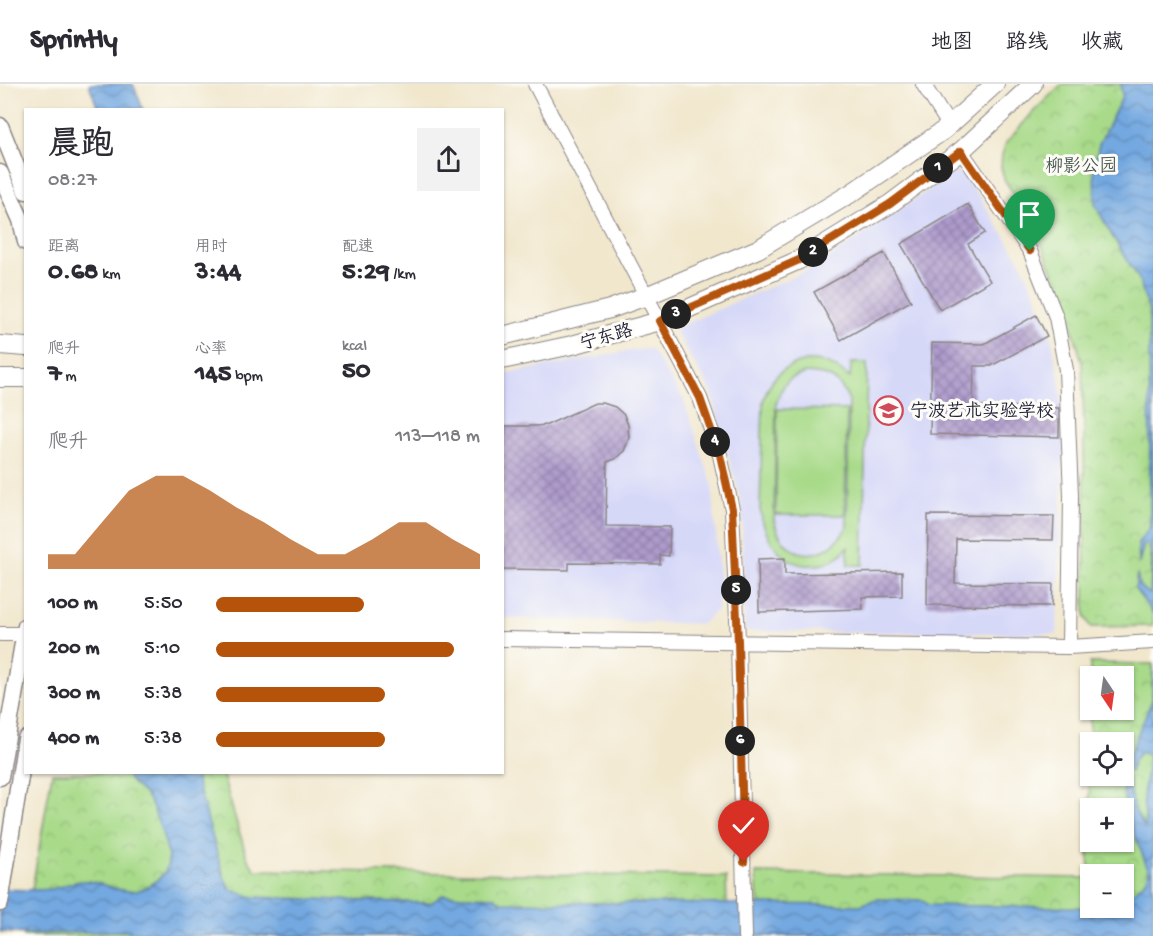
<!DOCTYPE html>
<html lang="zh">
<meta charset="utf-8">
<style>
body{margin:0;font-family:"Gochi Hand","LXGW WenKai TC",sans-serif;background:#f2f2f3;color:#2b2b33;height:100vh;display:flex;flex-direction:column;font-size:22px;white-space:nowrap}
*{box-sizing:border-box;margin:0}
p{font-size:20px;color:#7c7c81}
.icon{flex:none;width:33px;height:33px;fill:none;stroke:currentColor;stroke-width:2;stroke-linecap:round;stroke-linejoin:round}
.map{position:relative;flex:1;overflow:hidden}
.side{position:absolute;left:24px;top:24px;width:480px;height:666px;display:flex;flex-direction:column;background:#fff;border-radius:0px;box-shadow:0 2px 4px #0004}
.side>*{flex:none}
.needle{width:39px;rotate:167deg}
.tools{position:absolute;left:1080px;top:582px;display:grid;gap:12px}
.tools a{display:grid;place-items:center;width:54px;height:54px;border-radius:0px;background:#fff;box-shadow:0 2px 4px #0004;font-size:30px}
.pin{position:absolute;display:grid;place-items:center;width:51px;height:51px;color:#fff;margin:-62px -26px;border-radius:50% 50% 50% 0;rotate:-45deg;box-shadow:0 0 6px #0007}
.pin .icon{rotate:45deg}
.km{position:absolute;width:30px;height:30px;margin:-15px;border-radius:50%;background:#222;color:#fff;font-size:16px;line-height:30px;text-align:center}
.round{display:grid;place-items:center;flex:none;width:63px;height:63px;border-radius:0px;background:#f2f2f3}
.overview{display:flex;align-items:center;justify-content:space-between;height:102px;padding:0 24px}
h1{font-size:33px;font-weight:800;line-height:45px}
.figures{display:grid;grid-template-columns:repeat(3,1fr);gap:9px;height:102px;padding:6px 24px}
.figures div{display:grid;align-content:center}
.figures b{font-size:26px;font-weight:800}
.figures small{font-size:16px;font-weight:400}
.figures p{font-size:16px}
.chart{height:168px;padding:12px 24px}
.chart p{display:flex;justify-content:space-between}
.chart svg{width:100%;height:108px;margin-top:6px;fill:#b45309;opacity:.7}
ul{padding:0 24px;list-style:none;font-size:20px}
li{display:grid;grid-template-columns:96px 72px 1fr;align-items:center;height:45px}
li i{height:15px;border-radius:8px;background:#b45309}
header{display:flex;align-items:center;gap:36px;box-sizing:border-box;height:84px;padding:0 30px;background:#fff;border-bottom:2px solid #e1e1e2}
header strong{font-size:28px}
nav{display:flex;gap:33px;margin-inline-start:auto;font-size:21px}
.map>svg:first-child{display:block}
.built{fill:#d6d8f8}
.park{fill:url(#park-crowns);stroke:#657e62;stroke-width:1.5;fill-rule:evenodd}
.pitch{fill:#a8da89;stroke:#657e62;stroke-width:1.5;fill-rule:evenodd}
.water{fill:url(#water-waves);stroke:#4a658e;stroke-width:1.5}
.building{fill:url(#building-cross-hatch)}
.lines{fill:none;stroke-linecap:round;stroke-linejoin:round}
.tertiary-casing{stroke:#8a8484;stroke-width:16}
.secondary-casing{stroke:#8a8484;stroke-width:19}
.primary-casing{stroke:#8a8484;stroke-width:20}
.tertiary{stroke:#fff;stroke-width:14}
.secondary{stroke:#fff;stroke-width:16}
.primary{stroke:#fff;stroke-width:18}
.route-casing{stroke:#fff;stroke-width:12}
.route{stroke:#b45309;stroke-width:8}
.labels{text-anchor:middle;stroke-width:6;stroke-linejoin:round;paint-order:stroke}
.park-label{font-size:18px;fill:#4a5952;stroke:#fdfcf7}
.street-label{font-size:18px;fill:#22223b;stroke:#fdfcf7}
.poi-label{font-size:18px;fill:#22223b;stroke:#fdfcf7;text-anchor:start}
</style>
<header>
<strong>Sprintly</strong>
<nav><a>地图</a><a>路线</a><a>收藏</a></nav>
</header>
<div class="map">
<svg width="1153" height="852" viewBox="0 0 1153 852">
<defs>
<pattern id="park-crowns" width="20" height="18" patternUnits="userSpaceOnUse" patternTransform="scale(1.5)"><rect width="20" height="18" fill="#a8da89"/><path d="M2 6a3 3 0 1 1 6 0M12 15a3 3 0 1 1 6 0" fill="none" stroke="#90bb77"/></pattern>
<pattern id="water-waves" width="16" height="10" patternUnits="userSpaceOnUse" patternTransform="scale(1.5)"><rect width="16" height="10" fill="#73a8e0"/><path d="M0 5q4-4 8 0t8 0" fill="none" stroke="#5e88b7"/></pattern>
<pattern id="building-cross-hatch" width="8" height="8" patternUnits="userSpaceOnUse" patternTransform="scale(1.5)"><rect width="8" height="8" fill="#af9bcc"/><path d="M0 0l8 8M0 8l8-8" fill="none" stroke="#8e7ea7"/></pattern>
</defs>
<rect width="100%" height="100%" fill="#fdfcf7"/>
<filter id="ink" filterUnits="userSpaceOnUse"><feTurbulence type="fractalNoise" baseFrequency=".0167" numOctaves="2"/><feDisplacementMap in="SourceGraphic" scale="12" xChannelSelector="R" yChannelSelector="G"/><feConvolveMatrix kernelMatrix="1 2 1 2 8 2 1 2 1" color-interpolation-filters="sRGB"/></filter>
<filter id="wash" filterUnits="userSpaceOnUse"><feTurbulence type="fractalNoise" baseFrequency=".008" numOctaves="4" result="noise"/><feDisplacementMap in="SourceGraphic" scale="24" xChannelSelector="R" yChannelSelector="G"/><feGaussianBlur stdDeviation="1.35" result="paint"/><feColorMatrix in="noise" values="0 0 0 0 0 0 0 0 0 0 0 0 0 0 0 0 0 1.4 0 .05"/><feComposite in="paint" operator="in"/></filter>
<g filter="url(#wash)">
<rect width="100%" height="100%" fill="#f1e7cd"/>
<path class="built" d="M962,86L1021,178L1049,243L1059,293L1064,345L1057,550L745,547L742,421L711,307L674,245L819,181L952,90Z
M651,265L683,315L712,399L720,501L717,526L702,540L503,534V290L634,266Z"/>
<path class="park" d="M1062,0H1153V542L1091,543L1085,532L1084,343L1082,278L1065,217L1033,140L1004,95L1001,83L1002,71L1006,59L1034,27Z
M1090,579L1153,580V852H760L756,789L1089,794ZM1090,592H1124V626H1090ZM1090,658H1124V692H1090ZM1090,724H1124V758H1090ZM1090,790H1124V824H1090Z
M52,689H222L247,774L255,786L726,793L728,852H24Z"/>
<path class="pitch" d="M807,277C825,276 836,282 850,294L851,279H867L863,481H848V463C840,473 829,480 816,481C783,485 764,454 760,425L763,317C770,294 783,281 807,277ZM806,289C829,290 839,294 849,317L847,443C827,479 784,480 774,436L776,320C782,301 786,294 806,289Z
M777,325L847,326L845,431H776Z"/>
<path class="water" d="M89,0H133L143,25H98Z
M1121,0H1153V531C1149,521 1141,514 1135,505L1137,490L1140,503L1150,510L1152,477L1149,459L1143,462L1139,480L1138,459L1150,443L1149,228L1139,195L1111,150L1095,120L1094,85L1099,60L1122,13Z
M1153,583V852H166L164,850L121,847L28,850L0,848V805C16,805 35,807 51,805C65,803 70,796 86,797C103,798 119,809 136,807C148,805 168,791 168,778C169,765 154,724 147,713C142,706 135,703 130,697C128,694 127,691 126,689L194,688L224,793L231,806L253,813L431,819L442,811L495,813L501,818L861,821L876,815L923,816L928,821L1124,824V817L1147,795L1149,787L1134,750L1125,721L1122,695H1128C1130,712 1134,730 1145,743C1147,733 1143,724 1143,714C1144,699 1148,686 1148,671L1141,668L1134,676L1130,688L1125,685L1136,654L1152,616Z"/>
<g id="blocks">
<path class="building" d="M968,120L985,149L968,160L990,197L940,226L901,160Z
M884,169L911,217L841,256L814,208Z
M1036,231L1047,252L991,282H974L973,322L1059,324V353L930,350L932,259L984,260Z
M595,319H603L615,323L624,331L628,341L629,354L624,367L615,375L607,378L606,442L670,443L669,472L660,471V480L569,479V486L502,485L503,342H535L547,341Z
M928,431L1054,432L1053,456L956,455L955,499L1053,500L1052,522L927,521Z
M785,474V490L902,488V512L862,513L863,525L759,528L758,475Z"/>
</g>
</g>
<g filter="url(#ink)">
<use href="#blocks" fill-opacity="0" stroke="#8a8484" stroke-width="1.5"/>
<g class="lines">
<defs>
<path id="tertiary" d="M535,0L700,314L720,371L732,425L738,557L745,852
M923,0L949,41
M961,67L1030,167L1056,233L1066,286L1071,412L1069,563
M0,550H26
M502,555L1069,563L1153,558"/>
<path id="secondary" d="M0,42L26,107
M0,89L21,136L26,158
M0,693L26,542
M0,819L26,655"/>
<path id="primary" d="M502,252L610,225L646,212L758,165L853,108L944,46L995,0
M0,261L26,263
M502,276L572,261L660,237L799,176L890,120L961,67L1033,0
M0,294H26"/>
</defs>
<use href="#tertiary" class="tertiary-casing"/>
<use href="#secondary" class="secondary-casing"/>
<use href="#primary" class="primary-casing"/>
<use href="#tertiary" class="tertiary"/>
<use href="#secondary" class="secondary"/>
<use href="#primary" class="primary"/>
</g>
</g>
<g class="lines" filter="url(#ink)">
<defs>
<path id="route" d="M744,778L738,557L732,425L720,371L700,314L660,237L799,176L890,120L961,67L1030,167"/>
</defs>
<use href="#route" class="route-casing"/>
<use href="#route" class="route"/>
</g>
<defs>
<symbol id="school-ring" viewBox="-11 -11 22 22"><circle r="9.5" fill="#fdfcf7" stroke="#d1495b" stroke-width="1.5"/><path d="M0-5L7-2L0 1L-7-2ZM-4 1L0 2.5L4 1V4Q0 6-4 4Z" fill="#d1495b"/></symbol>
</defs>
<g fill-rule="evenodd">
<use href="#school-ring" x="872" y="310" width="33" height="33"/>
</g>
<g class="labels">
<g class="park-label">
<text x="1081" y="87">柳影公园</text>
</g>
<g class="street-label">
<text transform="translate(606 252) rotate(-16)" y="6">宁东路</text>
</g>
<g class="poi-label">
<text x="910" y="332">宁波艺术实验学校</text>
</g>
</g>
</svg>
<div class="tools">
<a><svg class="needle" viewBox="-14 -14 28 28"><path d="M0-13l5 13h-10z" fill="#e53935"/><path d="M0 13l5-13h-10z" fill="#7c7c81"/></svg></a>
<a><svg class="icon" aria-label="locate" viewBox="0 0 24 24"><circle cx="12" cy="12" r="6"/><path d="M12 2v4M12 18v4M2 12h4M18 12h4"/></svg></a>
<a>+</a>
<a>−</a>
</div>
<div class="pin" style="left:1030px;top:167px;background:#1e9e55"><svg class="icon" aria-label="arrive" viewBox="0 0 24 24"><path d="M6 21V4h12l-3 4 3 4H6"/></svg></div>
<div class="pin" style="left:744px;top:778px;background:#d93025"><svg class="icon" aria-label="check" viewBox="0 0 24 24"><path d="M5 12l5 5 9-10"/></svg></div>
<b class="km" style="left:938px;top:84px">1</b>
<b class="km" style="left:813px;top:168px">2</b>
<b class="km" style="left:676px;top:230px">3</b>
<b class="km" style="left:715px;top:358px">4</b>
<b class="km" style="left:736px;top:506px">5</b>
<b class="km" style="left:740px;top:657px">6</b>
<section class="side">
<div class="overview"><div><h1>晨跑</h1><p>08:27</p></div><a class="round"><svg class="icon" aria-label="share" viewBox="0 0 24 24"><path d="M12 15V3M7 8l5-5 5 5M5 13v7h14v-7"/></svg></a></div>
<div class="figures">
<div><p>距离</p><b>0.68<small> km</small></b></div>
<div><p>用时</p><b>3:44</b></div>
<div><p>配速</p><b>5:29<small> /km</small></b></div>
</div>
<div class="figures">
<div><p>爬升</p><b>7<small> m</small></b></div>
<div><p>心率</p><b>145<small> bpm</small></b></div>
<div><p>kcal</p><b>50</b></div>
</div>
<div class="chart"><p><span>爬升</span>113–118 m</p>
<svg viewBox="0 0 160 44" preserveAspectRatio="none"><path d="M0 44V38L10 38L20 25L30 12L40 6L50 6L60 12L70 19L80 25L90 32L100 38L110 38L120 32L130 25L140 25L150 32L160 38V44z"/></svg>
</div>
<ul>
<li><b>100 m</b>5:50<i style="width:56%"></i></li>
<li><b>200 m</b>5:10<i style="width:90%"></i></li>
<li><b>300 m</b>5:38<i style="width:64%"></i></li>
<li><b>400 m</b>5:38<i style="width:64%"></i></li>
</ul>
</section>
</div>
